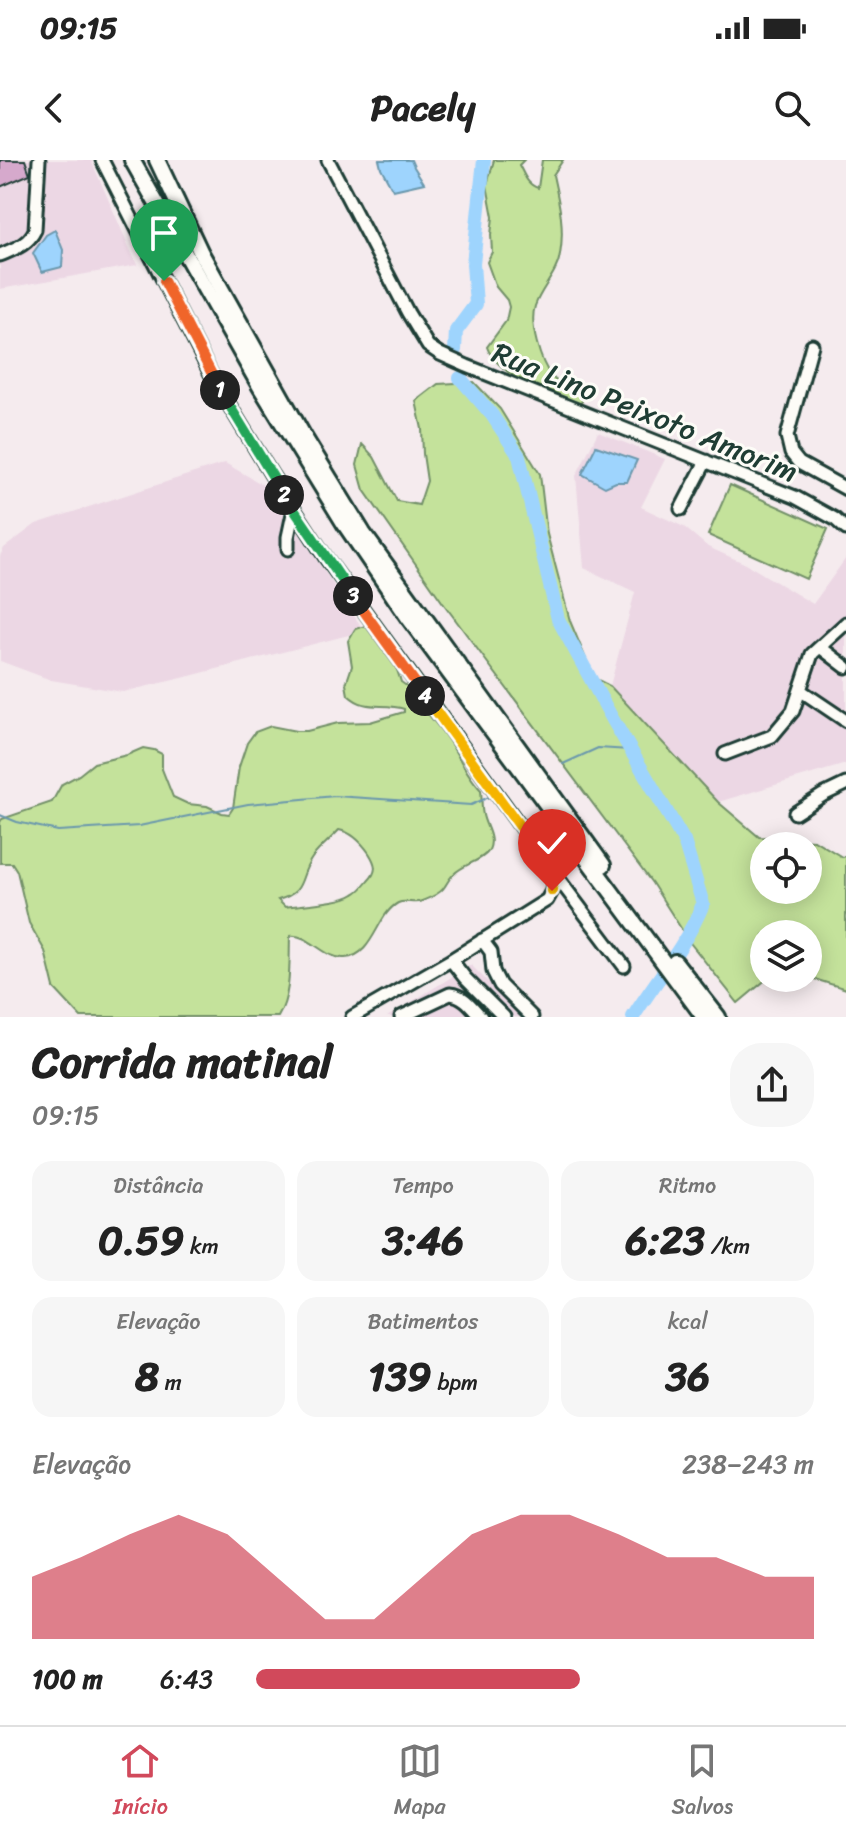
<!DOCTYPE html>
<html lang="pt">
<meta charset="utf-8">
<style>
body{margin:0;font-family:Sriracha,sans-serif;background:#f6f6f6;color:#222;height:100vh;display:flex;flex-direction:column;font-size:30px;white-space:nowrap}
*{box-sizing:border-box;margin:0}
p{font-size:26px;color:#767676}
.icon{flex:none;width:44px;height:44px;fill:none;stroke:currentColor;stroke-width:2;stroke-linecap:round;stroke-linejoin:round}
.map{position:relative;height:857px;overflow:hidden}
.details{display:flex;flex-direction:column;background:#fff;flex:1}
.details>*{flex:none}
.fabs{position:absolute;left:750px;top:672px;display:grid;gap:16px}
.fabs a{display:grid;place-items:center;width:72px;height:72px;border-radius:50%;background:#fff;box-shadow:0 4px 20px #0003;font-size:40px}
.pin{position:absolute;display:grid;place-items:center;width:68px;height:68px;color:#fff;margin:-82px -34px;border-radius:50% 50% 50% 0;rotate:-45deg;box-shadow:0 0 8px #0007}
.pin .icon{rotate:45deg}
.km{position:absolute;width:40px;height:40px;margin:-20px;border-radius:50%;background:#222;color:#fff;font-size:22px;line-height:40px;text-align:center}
.round{display:grid;place-items:center;flex:none;width:84px;height:84px;border-radius:32px;background:#f6f6f6}
.summary{display:flex;align-items:center;justify-content:space-between;height:136px;padding:0 32px}
h1{font-size:44px;font-weight:700;line-height:60px}
.stats{display:grid;grid-template-columns:repeat(3,1fr);gap:12px;height:136px;padding:8px 32px}
.stats div{display:grid;align-content:center;border-radius:20px;background:#f6f6f6;text-align:center}
.stats b{font-size:40px;font-weight:700}
.stats small{font-size:22px;font-weight:400}
.stats p{font-size:22px}
.chart{height:224px;padding:16px 32px}
.chart p{display:flex;justify-content:space-between}
.chart svg{width:100%;height:144px;margin-top:8px;fill:#d1495b;opacity:.7}
ul{padding:0 32px;list-style:none;font-size:26px}
li{display:grid;grid-template-columns:128px 96px 1fr;align-items:center;height:60px}
li i{height:20px;border-radius:10px;background:#d1495b}
.status{display:flex;justify-content:space-between;align-items:center;height:56px;padding:0 40px;background:#fff;direction:ltr}
.status svg{height:22px;fill:currentColor}
header{display:flex;justify-content:space-between;align-items:center;height:104px;padding:0 32px;background:#fff;font-size:36px;font-weight:700}
.tab-bar{display:flex;justify-content:space-around;align-items:center;height:112px;border-top:2px solid #e0e0e0;background:#fff;font-size:22px;color:#767676}
.tab-bar a{display:grid;justify-items:center;gap:4px}
.tab-bar .active{color:#d1495b}
.map>svg:first-child{display:block}
.built{fill:#ecd7e4}
.green{fill:#c4e29b;stroke:#729068;stroke-width:2;fill-rule:evenodd}
.water{fill:#9ed4fd;stroke:#6b98ad;stroke-width:2}
.lines{fill:none;stroke-linecap:round;stroke-linejoin:round}
.stream{stroke:#6b98ad;stroke-width:2}
.river{stroke:#9ed4fd;stroke-width:14}
.building{fill:#d6a9cc;stroke:#1f3d34;stroke-width:2}
.minor-casing{stroke:#1f3d34;stroke-width:17}
.major-casing{stroke:#1f3d34;stroke-width:20}
.minor{stroke:#fdfcf7;stroke-width:11}
.major{stroke:#fdfcf7;stroke-width:14}
.split-1-casing{stroke:#fff;stroke-width:16}
.split-2-casing{stroke:#fff;stroke-width:16}
.split-3-casing{stroke:#fff;stroke-width:16}
.split-4-casing{stroke:#fff;stroke-width:16}
.split-5-casing{stroke:#fff;stroke-width:16}
.split-6-casing{stroke:#fff;stroke-width:16}
.split-1{stroke:#f0652b;stroke-width:10}
.split-2{stroke:#22a559;stroke-width:10}
.split-3{stroke:#22a559;stroke-width:10}
.split-4{stroke:#f0652b;stroke-width:10}
.split-5{stroke:#f5b400;stroke-width:10}
.split-6{stroke:#f5b400;stroke-width:10}
.labels{text-anchor:middle;stroke-width:6;stroke-linejoin:round;paint-order:stroke}
.street-label{font-size:30px;fill:#1f3d34;stroke:#fdfcf7}
</style>
<div class="status"><b>09:15</b><svg viewBox="0 0 49 12"><path d="M0 12V9h3v3zM5 12V6h3v6zM10 12V3h3v9zM15 12V0h3v12zM26 1h20v11H26zM47 4h2v5h-2z"/></svg></div>
<header><svg class="icon" aria-label="back" viewBox="0 0 24 24"><path d="M15 5l-7 7 7 7"/></svg>Pacely<svg class="icon" aria-label="search" viewBox="0 0 24 24"><circle cx="10" cy="10" r="6"/><path d="M15 15l6 6"/></svg></header>
<div class="map">
<svg width="846" height="857" viewBox="0 0 846 857">
<rect width="100%" height="100%" fill="#f5ebee"/>
<filter id="ink" filterUnits="userSpaceOnUse"><feTurbulence type="fractalNoise" baseFrequency=".0125" numOctaves="2"/><feDisplacementMap in="SourceGraphic" scale="16" xChannelSelector="R" yChannelSelector="G"/><feConvolveMatrix kernelMatrix="1 2 1 2 8 2 1 2 1" color-interpolation-filters="sRGB"/></filter>
<g filter="url(#ink)">
<path class="built" d="M0,0H91L137,105L0,129Z
M598,272L665,299L641,347L684,367L708,387L746,404L813,444L846,398V604L718,642L610,526L635,432L584,408L576,316Z
M225,303L270,329L364,471L182,518L123,532L51,520L0,501V396L4,388L36,364Z
M471,805L523,857H387Z"/>
<path class="green" d="M494,0H524L519,5C524,14 527,25 538,28L542,0H563L553,15C559,42 565,67 560,95C557,114 541,128 535,146C529,164 540,202 552,217C561,227 574,228 584,236L581,243C556,245 495,212 487,187L506,161L509,147L507,140L496,127L487,102L492,92L491,75L493,57L487,25Z
M474,222L500,249L540,314L547,374L570,461L594,518L610,526L718,642L759,677L814,680L842,697L846,696V829L808,817V774H764V818H768L738,843L691,784L652,723L443,443L364,330L357,305L362,284L374,297L397,341L419,345L427,321L423,294L422,269L416,241L438,224ZM808,686V730H764V686Z
M730,325L828,369L806,419L708,375Z
M365,466C384,477 395,502 401,522C414,530 418,538 426,551C432,560 440,567 446,576C458,594 466,615 481,630C482,638 481,647 483,655C485,666 495,678 489,690C484,700 462,705 454,714C449,718 447,724 443,729C438,735 429,738 422,741C414,745 406,739 398,743C376,755 374,796 345,798C325,800 309,773 290,776C289,802 292,834 278,857H81L54,828L45,791L29,763L17,711L12,703H0V662L2,659L52,642L62,624L79,615L94,603L127,595L143,588L154,590L162,594V609L173,637L188,644L207,646L222,653L229,654L233,648L239,607L247,583L255,572L271,566L296,571H307L338,563L370,562L404,552V549C383,542 366,552 348,535L346,524L352,506L348,481L355,469ZM339,670C351,672 362,683 369,693C376,704 378,711 368,721C364,726 360,731 354,734C341,743 302,744 285,747L278,740C307,732 298,718 312,698C319,688 331,679 339,670Z"/>
<path class="water" d="M379,0H411L414,7L424,23L393,30L381,8Z
M55,70L63,90L62,107L42,112L33,93L46,75Z
M596,286L637,300L627,322H616L605,327L582,314Z"/>
<g class="lines">
<path class="stream" d="M563,604L598,588L630,590
M0,655L17,662L58,671L139,666L248,644L335,636L471,645L489,637"/>
<path class="river" d="M455,190L456,171L476,144L473,104L484,0
M460,218L492,255L519,296L558,459L613,560L684,681L703,744C686,785 657,819 633,857"/>
</g>
<path class="building" d="M0,0H25L30,14L0,27Z"/>
<g class="lines">
<defs>
<path id="minor" d="M102,0L214,220L271,314L326,398L554,713L624,806
M328,0L408,153L428,186L440,194L467,206L795,337L835,359L846,369
M0,95C14,89 28,85 35,70L39,0
M812,185L787,276L791,293L799,303L846,329
M681,349L706,301
M288,389V377L294,349
M820,487L846,507
M800,530L846,561
M725,594L772,576L793,551L812,494L846,463
M795,653L823,635L846,624
M482,780L491,792L493,811L500,825L532,857
M451,800L465,818L504,857
M352,857L451,800L547,740L552,731L554,713
M401,857L450,834C464,835 472,847 481,857"/>
<path id="major" d="M132,0L261,228L344,363L408,457L704,857
M157,0L201,93L304,277L363,373L603,705
M675,802L718,857"/>
</defs>
<use href="#minor" class="minor-casing"/>
<use href="#major" class="major-casing"/>
<use href="#minor" class="minor"/>
<use href="#major" class="major"/>
</g>
</g>
<g class="lines" filter="url(#ink)">
<defs>
<path id="split-1" d="M164,121L220,230"/>
<path id="split-2" d="M220,230L284,335"/>
<path id="split-3" d="M284,335L353,436"/>
<path id="split-4" d="M353,436L425,536"/>
<path id="split-5" d="M425,536L497,635"/>
<path id="split-6" d="M497,635L554,713L552,731"/>
</defs>
<use href="#split-1" class="split-1-casing"/>
<use href="#split-2" class="split-2-casing"/>
<use href="#split-3" class="split-3-casing"/>
<use href="#split-4" class="split-4-casing"/>
<use href="#split-5" class="split-5-casing"/>
<use href="#split-6" class="split-6-casing"/>
<use href="#split-1" class="split-1"/>
<use href="#split-2" class="split-2"/>
<use href="#split-3" class="split-3"/>
<use href="#split-4" class="split-4"/>
<use href="#split-5" class="split-5"/>
<use href="#split-6" class="split-6"/>
</g>
<g class="labels">
<g class="street-label">
<text transform="translate(645 252) rotate(22)" y="10">Rua Lino Peixoto Amorim</text>
</g>
</g>
</svg>
<div class="fabs">
<a><svg class="icon" aria-label="locate" viewBox="0 0 24 24"><circle cx="12" cy="12" r="6"/><path d="M12 2v4M12 18v4M2 12h4M18 12h4"/></svg></a>
<a><svg class="icon" aria-label="layers" viewBox="0 0 24 24"><path d="M12 4l9 5-9 5-9-5zM3 14l9 5 9-5"/></svg></a>
</div>
<div class="pin" style="left:164px;top:121px;background:#1e9e55"><svg class="icon" aria-label="arrive" viewBox="0 0 24 24"><path d="M6 21V4h12l-3 4 3 4H6"/></svg></div>
<div class="pin" style="left:552px;top:731px;background:#d93025"><svg class="icon" aria-label="check" viewBox="0 0 24 24"><path d="M5 12l5 5 9-10"/></svg></div>
<b class="km" style="left:220px;top:230px">1</b>
<b class="km" style="left:284px;top:335px">2</b>
<b class="km" style="left:353px;top:436px">3</b>
<b class="km" style="left:425px;top:536px">4</b>
</div>
<section class="details">
<div class="summary"><div><h1>Corrida matinal</h1><p>09:15</p></div><a class="round"><svg class="icon" aria-label="share" viewBox="0 0 24 24"><path d="M12 15V3M7 8l5-5 5 5M5 13v7h14v-7"/></svg></a></div>
<div class="stats">
<div><p>Distância</p><b>0.59<small> km</small></b></div>
<div><p>Tempo</p><b>3:46</b></div>
<div><p>Ritmo</p><b>6:23<small> /km</small></b></div>
</div>
<div class="stats">
<div><p>Elevação</p><b>8<small> m</small></b></div>
<div><p>Batimentos</p><b>139<small> bpm</small></b></div>
<div><p>kcal</p><b>36</b></div>
</div>
<div class="chart"><p><span>Elevação</span>238–243 m</p>
<svg viewBox="0 0 160 44" preserveAspectRatio="none"><path d="M0 44V25L10 19L20 12L30 6L40 12L50 25L60 38L70 38L80 25L90 12L100 6L110 6L120 12L130 19L140 19L150 25L160 25V44z"/></svg>
</div>
<ul>
<li><b>100 m</b>6:43<i style="width:58%"></i></li>
</ul>
</section>
<nav class="tab-bar">
<a class="active"><svg class="icon" aria-label="home" viewBox="0 0 24 24"><path d="M3 11l9-7 9 7M6 9v11h12V9"/></svg>Início</a>
<a><svg class="icon" aria-label="map" viewBox="0 0 24 24"><path d="M3 6l6-2 6 2 6-2v14l-6 2-6-2-6 2zM9 4v14M15 6v14"/></svg>Mapa</a>
<a><svg class="icon" aria-label="saved" viewBox="0 0 24 24"><path d="M7 4h10v16l-5-4-5 4z"/></svg>Salvos</a>
</nav>
